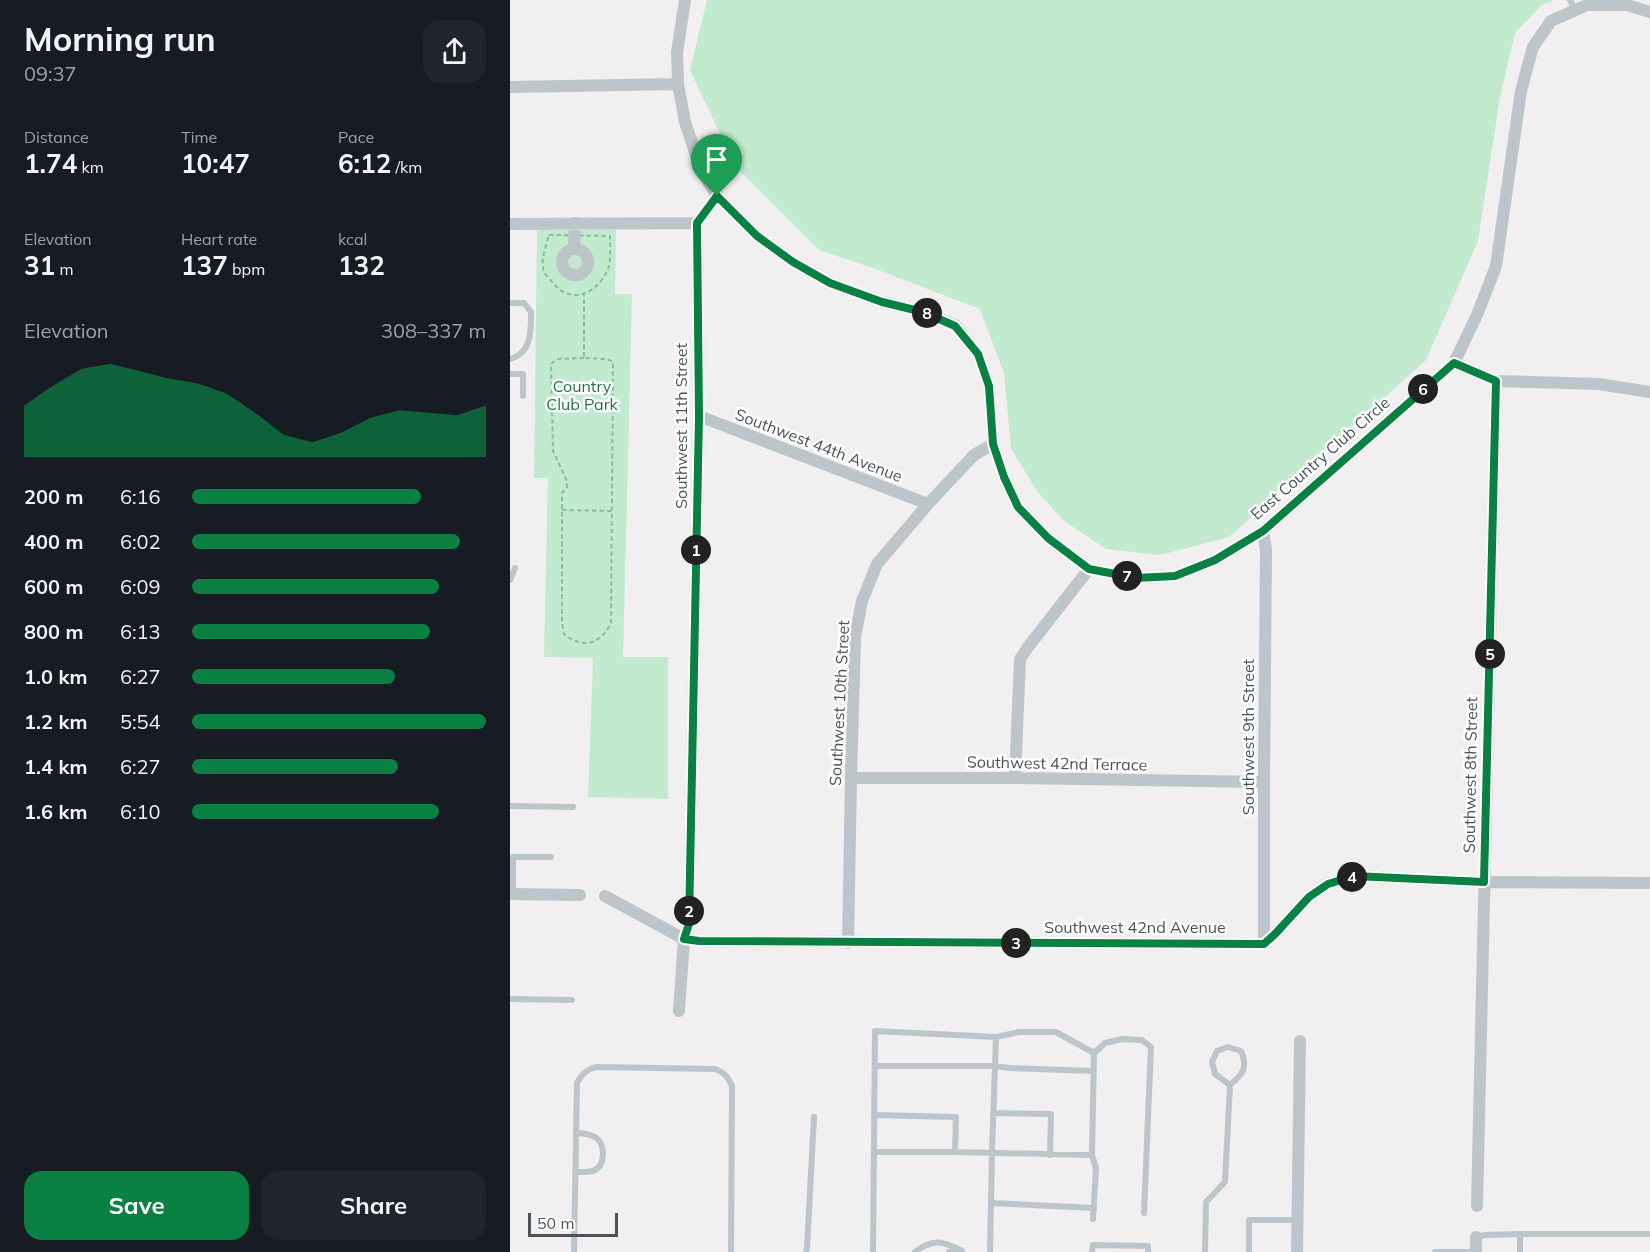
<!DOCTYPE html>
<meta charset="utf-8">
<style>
body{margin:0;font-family:Mulish,sans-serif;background:#20242c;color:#f1f3f6;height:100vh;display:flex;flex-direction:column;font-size:22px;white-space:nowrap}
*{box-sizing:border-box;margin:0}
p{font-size:20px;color:#9ea1a6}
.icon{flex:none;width:33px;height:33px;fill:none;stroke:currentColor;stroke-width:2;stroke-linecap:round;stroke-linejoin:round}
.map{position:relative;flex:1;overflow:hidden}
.drawer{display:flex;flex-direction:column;background:#171b24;width:510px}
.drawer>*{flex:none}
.scale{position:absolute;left:18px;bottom:15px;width:90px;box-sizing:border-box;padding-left:6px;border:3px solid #49545a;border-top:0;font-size:16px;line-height:21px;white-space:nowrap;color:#49545a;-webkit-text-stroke:4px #fff;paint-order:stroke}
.pin{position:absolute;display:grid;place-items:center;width:51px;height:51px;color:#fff;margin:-62px -26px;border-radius:50% 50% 50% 0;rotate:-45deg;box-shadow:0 0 6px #0007}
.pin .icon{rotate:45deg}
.km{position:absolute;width:30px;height:30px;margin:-15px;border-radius:50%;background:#222;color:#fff;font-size:16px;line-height:30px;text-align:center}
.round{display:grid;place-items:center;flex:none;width:63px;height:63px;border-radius:18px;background:#20242c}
.summary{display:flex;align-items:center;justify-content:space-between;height:102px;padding:0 24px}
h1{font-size:33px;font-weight:700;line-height:45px}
.metrics{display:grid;grid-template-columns:repeat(3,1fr);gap:9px;height:102px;padding:6px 24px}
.metrics div{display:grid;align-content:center}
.metrics b{font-size:26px;font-weight:700}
.metrics small{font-size:16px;font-weight:400}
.metrics p{font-size:16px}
.chart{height:168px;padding:12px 24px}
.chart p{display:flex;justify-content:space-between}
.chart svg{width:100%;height:108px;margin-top:6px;fill:#0b8043;opacity:.7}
.action{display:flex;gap:12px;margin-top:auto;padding:12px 24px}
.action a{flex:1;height:69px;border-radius:18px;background:#0b8043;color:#fff;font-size:24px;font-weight:700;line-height:69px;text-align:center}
.action a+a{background:#20242c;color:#f1f3f6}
ul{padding:0 24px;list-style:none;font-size:20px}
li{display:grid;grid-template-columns:96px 72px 1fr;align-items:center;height:45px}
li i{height:15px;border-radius:8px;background:#0b8043}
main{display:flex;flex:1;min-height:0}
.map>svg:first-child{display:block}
.green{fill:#c2eace}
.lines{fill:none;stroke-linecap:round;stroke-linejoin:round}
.path{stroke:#7ec49b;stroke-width:2;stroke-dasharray:4.5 3;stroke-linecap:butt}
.lane{stroke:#bcc5ca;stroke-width:6}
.street{stroke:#bcc5ca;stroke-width:12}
.route-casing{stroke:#fff;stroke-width:12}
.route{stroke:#0b8043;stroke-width:8}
.labels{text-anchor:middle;stroke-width:5;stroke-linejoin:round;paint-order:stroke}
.park-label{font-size:16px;fill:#217442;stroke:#fff}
.street-label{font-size:16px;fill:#49545a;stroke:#fff}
</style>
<main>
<section class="drawer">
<div class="summary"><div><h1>Morning run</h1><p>09:37</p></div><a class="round"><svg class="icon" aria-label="share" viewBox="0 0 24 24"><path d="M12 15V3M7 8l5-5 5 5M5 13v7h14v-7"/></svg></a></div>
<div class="metrics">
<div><p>Distance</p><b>1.74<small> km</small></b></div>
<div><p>Time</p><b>10:47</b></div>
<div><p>Pace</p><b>6:12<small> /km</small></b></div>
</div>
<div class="metrics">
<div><p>Elevation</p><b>31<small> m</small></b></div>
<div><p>Heart rate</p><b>137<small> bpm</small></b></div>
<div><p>kcal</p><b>132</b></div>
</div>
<div class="chart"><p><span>Elevation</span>308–337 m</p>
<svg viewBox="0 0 160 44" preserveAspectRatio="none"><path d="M0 44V23L10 15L20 8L30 6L40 9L50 12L60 14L70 18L80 26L90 35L100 38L110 34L120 28L130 25L140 26L150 27L160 23V44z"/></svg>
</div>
<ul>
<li><b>200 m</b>6:16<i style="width:78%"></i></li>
<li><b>400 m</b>6:02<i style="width:91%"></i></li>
<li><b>600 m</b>6:09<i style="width:84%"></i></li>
<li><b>800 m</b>6:13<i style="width:81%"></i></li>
<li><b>1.0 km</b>6:27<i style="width:69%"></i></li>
<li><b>1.2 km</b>5:54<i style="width:100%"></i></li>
<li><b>1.4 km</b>6:27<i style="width:70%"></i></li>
<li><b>1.6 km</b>6:10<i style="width:84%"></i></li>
</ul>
<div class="action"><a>Save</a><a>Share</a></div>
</section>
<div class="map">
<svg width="1140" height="1252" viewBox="0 0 1140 1252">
<rect width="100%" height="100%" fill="#f1efef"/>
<path class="green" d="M197,0H1044L1032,5L1005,33L990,97L968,241L916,360L719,537L650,555L596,549L553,520L526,490L501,448L494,373L470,309L363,268L309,250L225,166L180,70Z
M27,230H106L105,294H122L113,657H158V799L78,797L83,658L34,657L38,478H24Z"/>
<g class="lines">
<path class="path" d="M39,235L100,236C100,246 101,260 98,269C88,293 62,306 43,283C41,280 36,276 34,272C30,261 36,246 39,235Z
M74,358L47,359L41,364L43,451L57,481V487L52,493V622L54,634C73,649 90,645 101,623L103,362L97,359L74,358V295
M52,510L102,511"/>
<path class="lane" d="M1060,0L1065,10
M0,303H14L21,312C21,331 22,353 0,359
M0,374H13V396
M0,580L5,568
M0,806L63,807
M3,894V857H41
M0,999L62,1000
M718,1047L731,1051C738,1068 733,1074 720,1085L705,1074L702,1062L707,1051Z
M365,1066H485L499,1068L584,1071
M483,1113L541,1114L540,1155
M364,1152H445L446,1117L364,1115
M445,1152L582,1155
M65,1172C71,1172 79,1173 85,1170C96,1164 95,1143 85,1137C79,1134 72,1133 66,1133
M481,1203L584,1208
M583,1219L586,1168L582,1155L584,1053
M966,1237L975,1235L1010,1234
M64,1252L67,1083C72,1074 76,1070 86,1067L205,1069C214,1072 218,1077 222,1086L221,1252
M296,1252L297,1248L304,1117
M363,1252L365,1031L486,1037L509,1032H546L584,1053L595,1043L612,1039L632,1040L641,1047L634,1213
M405,1252C423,1238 433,1241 452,1251
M439,1252L452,1251
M480,1252L482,1152L486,1037
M582,1252L583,1245L638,1246V1252
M695,1252L696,1202L715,1182L720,1085
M739,1252V1220H787
M925,1252H966
M1010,1252V1234H1140"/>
<path class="street" d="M175,0L167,52L168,84L175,122L191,170L207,196L247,236L283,262L320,283L372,302L413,312L445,325L468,354L479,386L483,444L494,477L508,507L538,538L579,569L626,578L665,576L705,560L753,531L944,363L967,315L986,266L1011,91L1023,47L1041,21L1077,5H1117L1140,12
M0,87L168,84
M0,224L187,223
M64,248L65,223
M52 262a13 13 0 1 1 26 0a13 13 0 1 1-26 0Z
M944,363L986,381L1089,384L1140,392
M189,416L418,504
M753,531L756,550L754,782V944
M341,778H505L754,782
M505,778L510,659L518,647L579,569
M0,894L70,895
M95,896L174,939L189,941L754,944L766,933L799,897L817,884L844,876L974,882L1140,883
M338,943L341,778L345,637L352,601L367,564L418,504L464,455L483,444
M169,1011L174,939L179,924L189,416L187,223L207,196
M967,1206L986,381
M787,1252L790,1041
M966,1252V1237"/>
</g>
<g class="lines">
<defs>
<path id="route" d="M207,196L247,236L283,262L320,283L372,302L413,312L445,326L468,354L479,386L483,444L494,477L508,507L538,538L579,569L626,578L665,576L705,560L753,531L944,363L986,381L974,882L844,876L818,884L799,897L766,933L754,944L189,941L174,939L179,924L189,416L187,223Z"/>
</defs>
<use href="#route" class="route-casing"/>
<use href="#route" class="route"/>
</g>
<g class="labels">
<g class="park-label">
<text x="72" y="392">Country<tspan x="72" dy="18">Club Park</tspan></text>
</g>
<g class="street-label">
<text transform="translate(171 426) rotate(-90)" y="6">Southwest 11th Street</text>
<text transform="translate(309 445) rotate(21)" y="6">Southwest 44th Avenue</text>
<text transform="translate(810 458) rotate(-41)" y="6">East Country Club Circle</text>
<text transform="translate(329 703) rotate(-87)" y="6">Southwest 10th Street</text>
<text transform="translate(738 737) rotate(-90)" y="6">Southwest 9th Street</text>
<text transform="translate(547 763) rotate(1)" y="6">Southwest 42nd Terrace</text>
<text transform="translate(960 775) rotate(-89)" y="6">Southwest 8th Street</text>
<text x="625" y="933">Southwest 42nd Avenue</text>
</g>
</g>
</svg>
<div class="scale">50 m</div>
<div class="pin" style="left:207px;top:196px;background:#1e9e55"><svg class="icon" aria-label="arrive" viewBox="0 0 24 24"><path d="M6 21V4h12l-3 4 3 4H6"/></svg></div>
<b class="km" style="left:186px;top:550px">1</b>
<b class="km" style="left:179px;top:911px">2</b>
<b class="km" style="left:506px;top:943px">3</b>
<b class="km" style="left:842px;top:877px">4</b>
<b class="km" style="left:980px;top:654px">5</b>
<b class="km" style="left:913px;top:389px">6</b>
<b class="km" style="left:617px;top:576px">7</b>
<b class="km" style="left:417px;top:313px">8</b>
</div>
</main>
